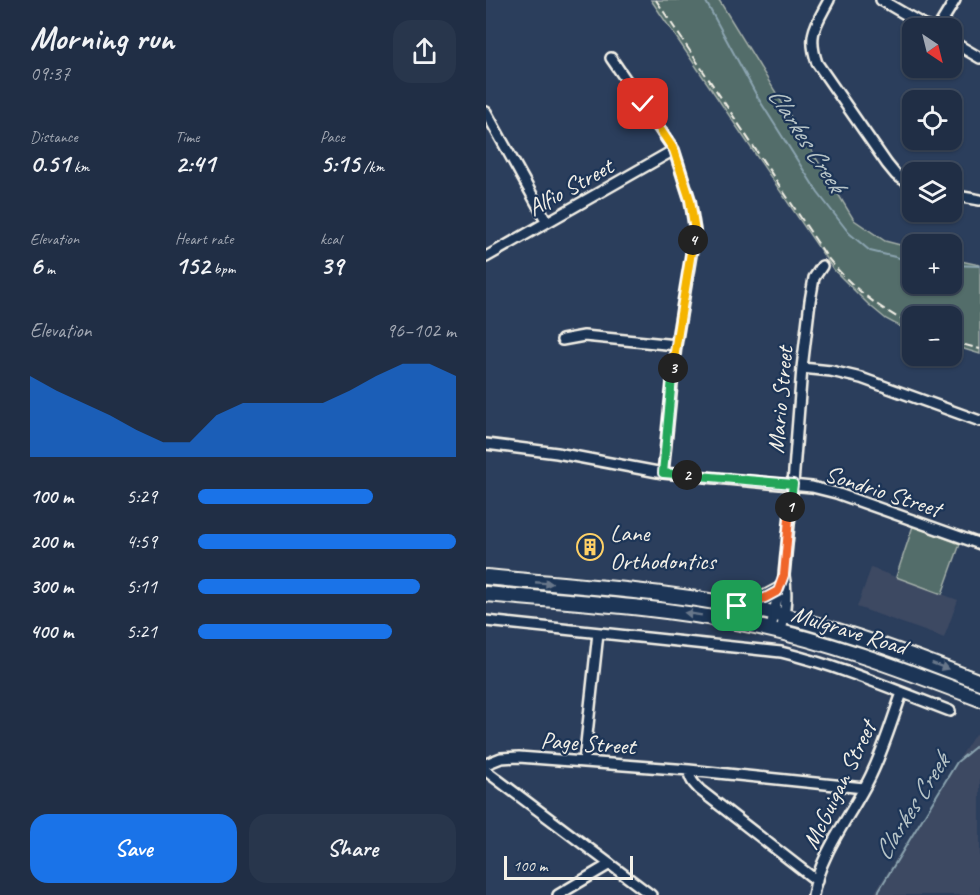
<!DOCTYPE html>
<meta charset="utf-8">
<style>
body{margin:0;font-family:Caveat,sans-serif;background:#28364c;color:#f1f3f6;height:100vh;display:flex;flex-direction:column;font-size:22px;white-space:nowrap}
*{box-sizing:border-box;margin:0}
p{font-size:20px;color:#a2a8b3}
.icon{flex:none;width:33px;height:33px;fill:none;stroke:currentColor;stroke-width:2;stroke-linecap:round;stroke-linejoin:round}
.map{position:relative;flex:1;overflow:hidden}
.side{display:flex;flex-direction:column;background:#202e45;width:486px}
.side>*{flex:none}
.needle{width:39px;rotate:145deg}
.controls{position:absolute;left:416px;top:18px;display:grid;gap:12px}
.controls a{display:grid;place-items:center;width:60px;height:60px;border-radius:12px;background:#202e45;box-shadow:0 2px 4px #0004,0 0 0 2px #3d4a5e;font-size:30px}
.scale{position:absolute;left:18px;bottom:15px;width:129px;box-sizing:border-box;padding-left:6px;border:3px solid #f4f1e8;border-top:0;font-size:16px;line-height:21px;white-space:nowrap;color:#f4f1e8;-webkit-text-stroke:4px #1d3557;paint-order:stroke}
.pin{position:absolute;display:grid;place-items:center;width:51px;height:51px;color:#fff;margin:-26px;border-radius:12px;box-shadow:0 3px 9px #0006}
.km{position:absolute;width:30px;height:30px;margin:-15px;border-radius:50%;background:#222;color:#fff;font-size:16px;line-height:30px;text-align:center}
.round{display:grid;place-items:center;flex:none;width:63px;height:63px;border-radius:18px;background:#28364c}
.overview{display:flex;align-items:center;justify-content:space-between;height:102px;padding:0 30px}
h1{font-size:33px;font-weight:600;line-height:45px}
.figures{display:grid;grid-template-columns:repeat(3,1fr);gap:9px;height:102px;padding:6px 30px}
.figures div{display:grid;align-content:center}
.figures b{font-size:26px;font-weight:600}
.figures small{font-size:16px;font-weight:400}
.figures p{font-size:16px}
.chart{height:168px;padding:12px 30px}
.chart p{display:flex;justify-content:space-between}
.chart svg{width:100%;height:108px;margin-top:6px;fill:#1a73e8;opacity:.7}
.button{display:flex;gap:12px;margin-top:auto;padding:12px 30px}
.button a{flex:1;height:69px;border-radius:18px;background:#1a73e8;color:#fff;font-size:24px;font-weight:600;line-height:69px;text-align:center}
.button a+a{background:#28364c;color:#f1f3f6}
ul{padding:0 30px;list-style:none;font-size:20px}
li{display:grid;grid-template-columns:96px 72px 1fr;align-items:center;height:45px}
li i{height:15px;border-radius:8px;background:#1a73e8}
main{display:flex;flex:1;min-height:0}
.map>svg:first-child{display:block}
.built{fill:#3c4862}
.green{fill:#536d6a;stroke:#a4afa9;stroke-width:1.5}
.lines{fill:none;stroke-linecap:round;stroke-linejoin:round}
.stream{stroke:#8ba4b0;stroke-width:2}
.street-casing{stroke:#f4f1e8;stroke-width:14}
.primary-casing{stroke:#f4f1e8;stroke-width:18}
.street{stroke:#1d3557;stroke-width:9}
.primary{stroke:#1d3557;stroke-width:14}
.rail{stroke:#f4f1e8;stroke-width:2;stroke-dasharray:9 4.5;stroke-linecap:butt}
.oneway{fill:#68778a}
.split-1-casing{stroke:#fff;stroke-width:12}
.split-2-casing{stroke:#fff;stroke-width:12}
.split-3-casing{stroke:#fff;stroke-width:12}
.split-4-casing{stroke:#fff;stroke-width:12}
.split-5-casing{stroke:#fff;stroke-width:12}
.split-1{stroke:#f0652b;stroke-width:8}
.split-2{stroke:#22a559;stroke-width:8}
.split-3{stroke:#22a559;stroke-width:8}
.split-4{stroke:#f5b400;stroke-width:8}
.split-5{stroke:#f5b400;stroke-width:8}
.labels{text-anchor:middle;stroke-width:4.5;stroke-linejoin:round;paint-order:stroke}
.street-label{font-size:24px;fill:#f4f1e8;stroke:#1d3557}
.poi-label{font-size:24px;fill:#f4f1e8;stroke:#1d3557;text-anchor:start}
.water-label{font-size:26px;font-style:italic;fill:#b7c4c7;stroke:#1d3557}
</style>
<main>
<section class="side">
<div class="overview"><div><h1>Morning run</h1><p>09:37</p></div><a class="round"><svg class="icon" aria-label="share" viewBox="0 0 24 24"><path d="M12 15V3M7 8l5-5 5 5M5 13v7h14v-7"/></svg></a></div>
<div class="figures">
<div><p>Distance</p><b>0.51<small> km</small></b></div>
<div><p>Time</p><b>2:41</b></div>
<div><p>Pace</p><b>5:15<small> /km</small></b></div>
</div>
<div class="figures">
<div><p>Elevation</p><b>6<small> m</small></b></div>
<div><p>Heart rate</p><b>152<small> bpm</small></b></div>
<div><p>kcal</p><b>39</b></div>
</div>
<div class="chart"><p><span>Elevation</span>96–102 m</p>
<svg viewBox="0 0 160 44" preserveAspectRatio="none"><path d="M0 44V11L10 17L20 22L30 27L40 33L50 38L60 38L70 27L80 22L90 22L100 22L110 22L120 17L130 11L140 6L150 6L160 11V44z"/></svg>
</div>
<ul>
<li><b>100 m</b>5:29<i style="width:68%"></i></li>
<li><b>200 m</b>4:59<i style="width:100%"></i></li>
<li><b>300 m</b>5:11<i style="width:86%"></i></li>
<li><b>400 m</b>5:21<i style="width:75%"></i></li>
</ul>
<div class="button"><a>Save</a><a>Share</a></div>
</section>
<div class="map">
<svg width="494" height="895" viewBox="0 0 494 895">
<rect width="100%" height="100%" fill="#2b3e5c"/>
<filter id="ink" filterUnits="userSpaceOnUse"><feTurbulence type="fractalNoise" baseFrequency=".0167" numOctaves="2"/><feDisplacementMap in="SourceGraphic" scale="12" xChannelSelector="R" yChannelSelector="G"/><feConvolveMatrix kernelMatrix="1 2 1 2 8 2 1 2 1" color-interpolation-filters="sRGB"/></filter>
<g filter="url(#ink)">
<path class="built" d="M385,568L472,600L458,638L371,607Z
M489,734L494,735V895H387Z"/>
<path class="green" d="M165,0H233L368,220L399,241L426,248V284H465V259L494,265V354L465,345V316H426V333L400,319L382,304L347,269Z
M427,526L474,544L456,594L410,577Z"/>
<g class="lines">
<path class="stream" d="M219,0L272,98L332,193L363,233L384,251L426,261
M465,265L494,266
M392,895L393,890L471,762L494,743"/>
<defs>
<path id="street" d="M343,0C330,25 321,34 331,63L401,164L410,175L426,185
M395,0L443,28
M452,28L469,0
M465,41L494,58
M125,58L188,150L204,200L209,231L190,345L177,473
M0,112L61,222
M465,195L494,200
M0,257L188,150
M76,340L98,336L190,345
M316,368L345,371L375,378L494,421
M0,444L71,453L177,473L326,487L350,493L494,544
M0,621L295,652C353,666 409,690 464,711
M285,629L293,588
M295,632C299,612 302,595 298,575L307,484L316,368L324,301L328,278L336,266
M98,762L112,633
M0,764L15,758L33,757L203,770L378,788
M203,770C203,779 208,784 214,790L331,881
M0,771L165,895
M72,895L124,864
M327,895C335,850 366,815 385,775C398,748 406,720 416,693"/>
<path id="primary" d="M0,577C100,587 201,592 299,616C366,633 430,657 494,682
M0,594C85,602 171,606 254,623C337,639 416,669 494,699
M253,606L270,600L279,598L292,591"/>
</defs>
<use href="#street" class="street-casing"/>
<use href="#primary" class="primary-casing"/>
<use href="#street" class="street"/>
<use href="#primary" class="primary"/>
<path class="rail" d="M170,0L341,257C364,286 393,309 426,325
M465,341L494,349"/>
</g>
<defs><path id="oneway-solid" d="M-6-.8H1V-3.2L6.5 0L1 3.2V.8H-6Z" transform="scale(1.5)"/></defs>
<g class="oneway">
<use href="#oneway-solid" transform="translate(58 583) rotate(5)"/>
<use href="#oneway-solid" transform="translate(207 614) rotate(-171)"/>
<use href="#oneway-solid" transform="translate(454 666) rotate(21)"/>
</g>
</g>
<g class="lines" filter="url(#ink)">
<defs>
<path id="split-1" d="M251,606L270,600L279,598L292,591L298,575L304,507"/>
<path id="split-2" d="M201,475L307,484L304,507"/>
<path id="split-3" d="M187,368L177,473L201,475"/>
<path id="split-4" d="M187,368L190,345L207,240"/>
<path id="split-5" d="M157,104L188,150L204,200L209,231L207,240"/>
</defs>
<use href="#split-1" class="split-1-casing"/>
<use href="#split-2" class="split-2-casing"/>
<use href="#split-3" class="split-3-casing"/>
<use href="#split-4" class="split-4-casing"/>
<use href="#split-5" class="split-5-casing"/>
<use href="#split-1" class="split-1"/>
<use href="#split-2" class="split-2"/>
<use href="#split-3" class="split-3"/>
<use href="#split-4" class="split-4"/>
<use href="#split-5" class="split-5"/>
</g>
<defs>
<symbol id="building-ring" viewBox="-11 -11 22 22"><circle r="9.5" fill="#1d3557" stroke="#ffd166" stroke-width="1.5"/><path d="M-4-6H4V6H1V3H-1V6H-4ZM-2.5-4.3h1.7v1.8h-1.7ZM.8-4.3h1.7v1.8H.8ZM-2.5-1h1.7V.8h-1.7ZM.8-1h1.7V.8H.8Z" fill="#ffd166"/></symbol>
</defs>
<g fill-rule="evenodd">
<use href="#building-ring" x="89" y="532" width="30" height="30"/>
</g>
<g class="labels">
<g class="street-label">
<text transform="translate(84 187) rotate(-29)" y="8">Alfio Street</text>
<text transform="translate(294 400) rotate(-85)" y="8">Mario Street</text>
<text transform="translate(397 491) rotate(18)" y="8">Sondrio Street</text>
<text transform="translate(363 630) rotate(17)" y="8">Mulgrave Road</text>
<text transform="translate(102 743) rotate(4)" y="8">Page Street</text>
<text transform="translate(353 785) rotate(-64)" y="8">McGuigan Street</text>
</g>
<g class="poi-label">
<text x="124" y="541">Lane<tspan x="124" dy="28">Orthodontics</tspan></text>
</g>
<g class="water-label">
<text transform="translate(321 139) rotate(57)" y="9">Clarkes Creek</text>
<text transform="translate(425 807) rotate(-58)" y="9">Clarkes Creek</text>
</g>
</g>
</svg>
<div class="controls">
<a><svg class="needle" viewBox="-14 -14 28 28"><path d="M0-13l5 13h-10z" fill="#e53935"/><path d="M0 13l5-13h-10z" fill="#a2a8b3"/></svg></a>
<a><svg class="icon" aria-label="locate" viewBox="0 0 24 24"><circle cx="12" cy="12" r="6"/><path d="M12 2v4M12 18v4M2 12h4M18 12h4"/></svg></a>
<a><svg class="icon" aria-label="layers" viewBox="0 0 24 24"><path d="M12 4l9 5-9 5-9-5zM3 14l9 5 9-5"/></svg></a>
<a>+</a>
<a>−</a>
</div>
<div class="scale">100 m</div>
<div class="pin" style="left:251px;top:606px;background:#1e9e55"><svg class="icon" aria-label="arrive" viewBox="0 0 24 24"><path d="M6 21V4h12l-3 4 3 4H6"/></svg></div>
<div class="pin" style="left:157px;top:104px;background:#d93025"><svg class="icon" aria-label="check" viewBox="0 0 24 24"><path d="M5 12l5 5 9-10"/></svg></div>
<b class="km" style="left:304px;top:507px">1</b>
<b class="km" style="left:201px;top:475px">2</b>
<b class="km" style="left:187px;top:368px">3</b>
<b class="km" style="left:207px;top:240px">4</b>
</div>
</main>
